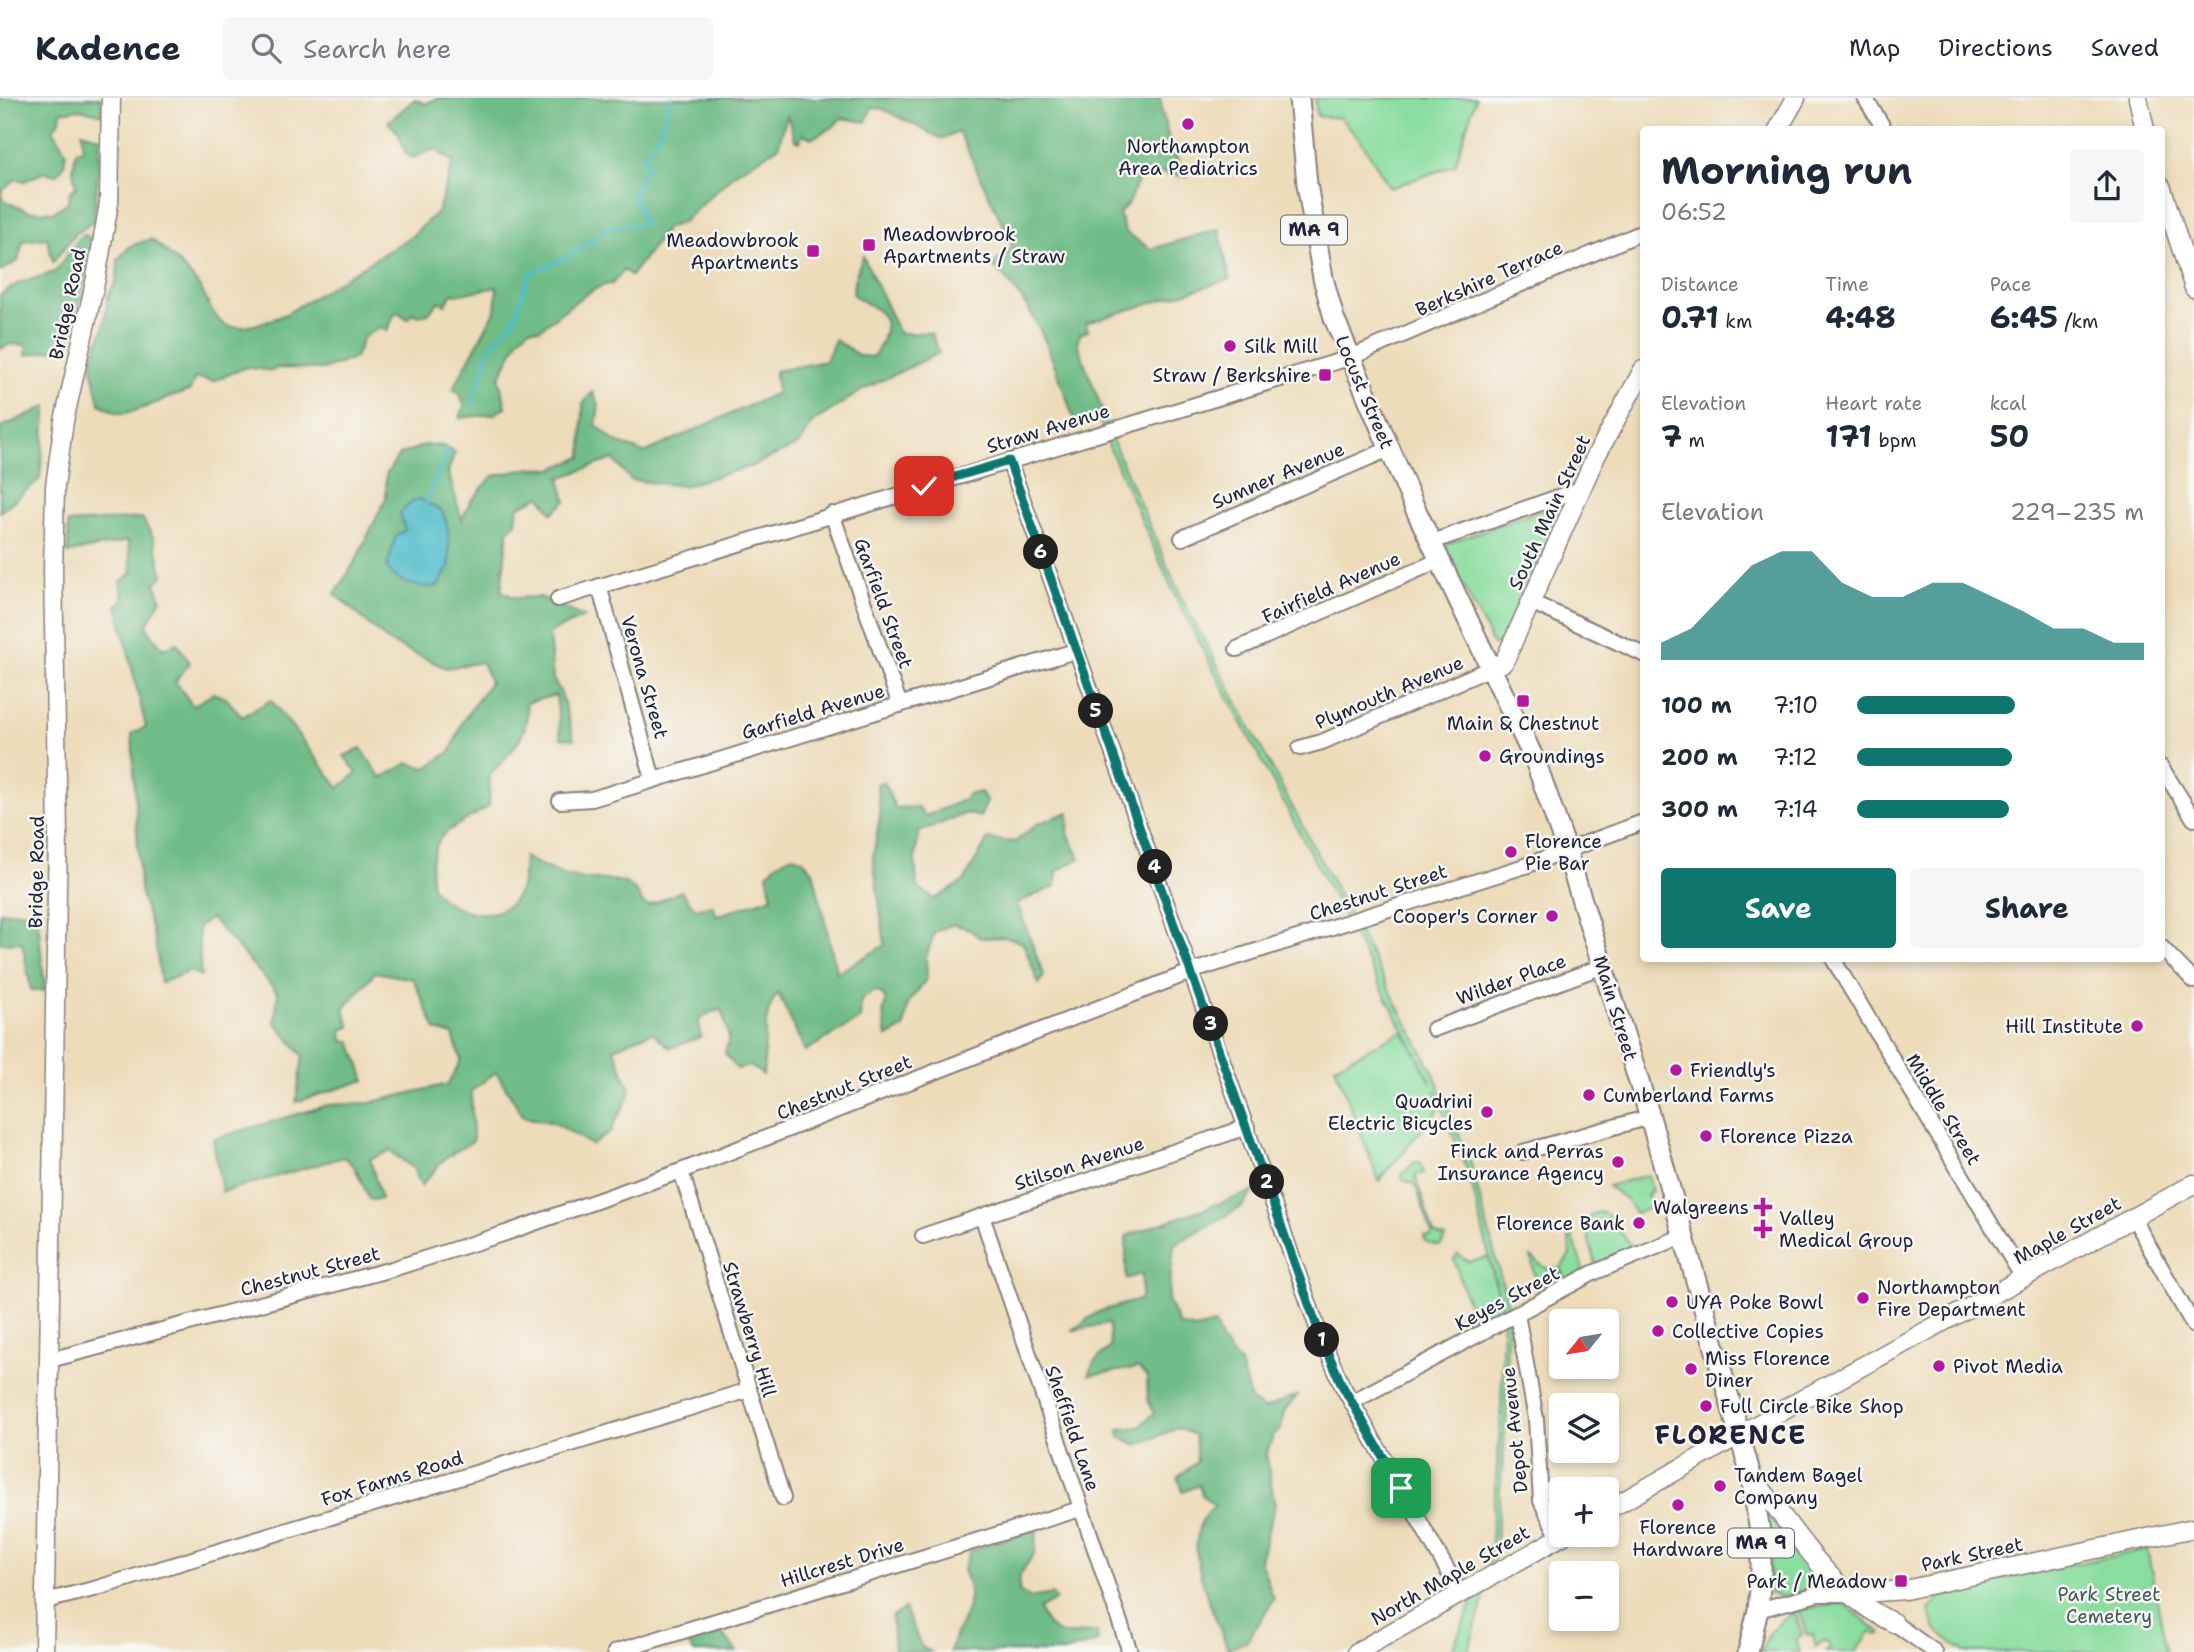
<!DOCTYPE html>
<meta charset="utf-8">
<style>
body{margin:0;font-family:"Shantell Sans",sans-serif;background:#f6f6f7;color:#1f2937;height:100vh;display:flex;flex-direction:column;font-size:26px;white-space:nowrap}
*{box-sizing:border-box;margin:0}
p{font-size:23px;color:#747a83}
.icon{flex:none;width:38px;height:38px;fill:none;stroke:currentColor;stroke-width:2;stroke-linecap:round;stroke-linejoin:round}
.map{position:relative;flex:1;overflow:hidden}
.sheet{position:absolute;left:1640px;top:28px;width:525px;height:836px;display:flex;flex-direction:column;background:#fff;border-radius:7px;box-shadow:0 4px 10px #0003}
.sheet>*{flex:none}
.needle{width:46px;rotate:240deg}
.fabs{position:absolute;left:1549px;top:1211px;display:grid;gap:14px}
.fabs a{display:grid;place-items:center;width:70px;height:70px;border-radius:7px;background:#fff;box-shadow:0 4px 10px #0003;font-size:35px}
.pin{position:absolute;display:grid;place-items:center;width:60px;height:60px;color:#fff;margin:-30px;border-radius:14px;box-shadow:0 4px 10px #0006}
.km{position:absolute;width:35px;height:35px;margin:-18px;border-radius:50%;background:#222;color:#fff;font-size:19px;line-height:35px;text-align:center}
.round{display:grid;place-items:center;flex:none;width:74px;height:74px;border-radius:7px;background:#f6f6f7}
.headline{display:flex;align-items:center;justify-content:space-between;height:119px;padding:0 21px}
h1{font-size:38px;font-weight:700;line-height:52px}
.metrics{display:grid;grid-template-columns:repeat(3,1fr);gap:10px;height:119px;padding:7px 21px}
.metrics div{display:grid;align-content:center}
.metrics b{font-size:30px;font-weight:700}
.metrics small{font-size:19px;font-weight:400}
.metrics p{font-size:19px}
.chart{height:196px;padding:14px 21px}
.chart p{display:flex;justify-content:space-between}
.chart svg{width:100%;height:126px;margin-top:7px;fill:#0f766e;opacity:.7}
.action{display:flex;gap:14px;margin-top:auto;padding:14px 21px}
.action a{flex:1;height:80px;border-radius:7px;background:#0f766e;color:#fff;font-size:28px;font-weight:700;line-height:80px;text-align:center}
.action a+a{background:#f6f6f7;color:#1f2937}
ul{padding:0 21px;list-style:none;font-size:23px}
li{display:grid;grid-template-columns:112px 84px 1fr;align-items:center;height:52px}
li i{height:18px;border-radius:9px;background:#0f766e}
header{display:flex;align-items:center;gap:42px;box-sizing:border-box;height:98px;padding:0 35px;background:#fff;border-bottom:2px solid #e0e1e3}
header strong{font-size:33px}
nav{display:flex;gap:38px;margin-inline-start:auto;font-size:24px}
.search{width:490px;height:63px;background:#f6f6f7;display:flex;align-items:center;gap:18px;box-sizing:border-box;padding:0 24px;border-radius:7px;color:#747a83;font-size:26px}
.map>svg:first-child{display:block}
.green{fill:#8add9f;stroke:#56806d;stroke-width:2}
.forest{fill:#6fbc86;stroke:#486f60;stroke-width:2}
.water{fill:#50bccb;stroke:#396f83;stroke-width:2}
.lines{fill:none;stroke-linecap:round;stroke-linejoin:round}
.stream{stroke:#50bccb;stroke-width:3.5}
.minor-casing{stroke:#887f7a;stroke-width:18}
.major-casing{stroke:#887f7a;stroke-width:21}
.highway-casing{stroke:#887f7a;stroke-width:23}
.minor{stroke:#fff;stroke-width:14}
.major{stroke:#fff;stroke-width:18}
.highway{stroke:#fff;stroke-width:19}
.route-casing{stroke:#fff;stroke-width:14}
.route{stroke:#0f766e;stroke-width:9}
.poi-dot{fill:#b5179e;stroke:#f6f6f2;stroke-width:2.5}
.labels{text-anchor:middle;stroke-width:5;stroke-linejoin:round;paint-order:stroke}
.shield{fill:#f6f6f2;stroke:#626272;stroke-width:2}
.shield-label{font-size:18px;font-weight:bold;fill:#22223b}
.poi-label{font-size:19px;fill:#22223b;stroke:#f6f6f2;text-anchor:start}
.street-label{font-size:19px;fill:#22223b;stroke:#f6f6f2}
.park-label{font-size:19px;fill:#415a59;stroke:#f6f6f2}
.district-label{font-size:26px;font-weight:bold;letter-spacing:2px;fill:#22223b;stroke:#f6f6f2}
</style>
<header>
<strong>Kadence</strong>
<div class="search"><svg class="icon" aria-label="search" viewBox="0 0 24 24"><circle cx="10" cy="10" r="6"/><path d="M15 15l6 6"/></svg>Search here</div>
<nav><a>Map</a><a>Directions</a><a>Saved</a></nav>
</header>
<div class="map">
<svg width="2194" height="1554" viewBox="0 0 2194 1554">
<rect width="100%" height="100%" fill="#f6f6f2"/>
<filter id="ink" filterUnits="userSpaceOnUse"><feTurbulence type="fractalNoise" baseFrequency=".0143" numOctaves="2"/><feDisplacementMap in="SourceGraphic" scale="14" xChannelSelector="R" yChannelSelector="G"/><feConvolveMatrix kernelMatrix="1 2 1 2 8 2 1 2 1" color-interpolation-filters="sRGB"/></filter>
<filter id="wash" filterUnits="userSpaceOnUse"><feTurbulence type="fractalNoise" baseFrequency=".00686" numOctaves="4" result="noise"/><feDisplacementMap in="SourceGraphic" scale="28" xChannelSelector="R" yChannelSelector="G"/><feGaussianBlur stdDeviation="1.57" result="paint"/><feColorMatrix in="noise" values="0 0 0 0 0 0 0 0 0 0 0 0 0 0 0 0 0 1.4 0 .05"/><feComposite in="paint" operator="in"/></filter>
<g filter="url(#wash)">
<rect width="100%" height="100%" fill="#eddcba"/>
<path class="green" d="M1315,0H1476L1455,67L1390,90L1360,41L1340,20L1317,18Z
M1064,211L1112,342L1181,499L1434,976L1470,1063L1510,1215L1507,1241L1506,1322L1494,1465L1468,1554H1451L1489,1465L1501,1322L1503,1214L1470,1080L1435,991L1442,1007L1379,1083L1335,968L1403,933L1431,984L1177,502L1107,344Z
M1562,404L1564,408L1502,547H1493L1446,452V446Z
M1414,1064L1420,1065L1424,1075L1415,1077L1434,1136L1446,1140L1440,1148C1433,1146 1425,1147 1424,1138L1431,1139L1432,1136L1415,1086L1403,1082L1402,1077Z
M1648,1077L1652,1093L1647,1097L1652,1105L1651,1112L1648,1110L1635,1115L1626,1102L1608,1088Z
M1598,1114L1608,1117L1631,1148L1596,1167L1585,1128L1589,1118Z
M1573,1139L1584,1174L1569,1182L1565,1181L1560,1170L1570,1157L1569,1140Z
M1458,1156L1469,1164L1489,1159L1502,1216L1480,1228L1474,1224L1454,1161Z
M1531,1159L1546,1170L1558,1171L1563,1182L1538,1195Z
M1771,1421L1816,1477V1486L1813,1490L1781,1500L1770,1495L1768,1424Z
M2147,1451L2167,1554H1964L1936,1532L1929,1512L1941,1499L1993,1483Z
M1843,1505L1881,1535L1878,1537L1871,1533L1855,1554H1826L1830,1550L1828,1545L1823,1543L1816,1549L1813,1536L1808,1537L1806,1534L1798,1512Z
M1794,1513L1802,1536L1796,1542L1800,1554H1760L1771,1533Z"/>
<path class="forest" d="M0,0H101L102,17L80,11L61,14L60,22L53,31L66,54L64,67L57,77L44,74L25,83L16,81L1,94L3,103L28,113L54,114L68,104L70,93L76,90L73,71L76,53L83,51L82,34L101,40L94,123L75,136L53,164L47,140L23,143L18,163L0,173Z
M438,0H1160C1165,30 1170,54 1188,79L1142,72L1128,106L1119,115L1125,134L1151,151L1219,131L1230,181L1086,225L1088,233L1080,236L1077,244L1105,320L1079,328L1075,325C1055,268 1040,209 992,168L1013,148L959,34L942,41L883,11L871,10L866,24L841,20L833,29L812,40L802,36L800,44L795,42L787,17L778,49L734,76L683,124L667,130L631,178L624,172L612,186C594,185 556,219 540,231L530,230L519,240L499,281L506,309L494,316L460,320L464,308L460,295L453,291L495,213L497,189L456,197L453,194L445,207L439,203L428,216L419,218L412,215L408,221L396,213L387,233L380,229L363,240L355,260L325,271L276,270L272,273L246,269L214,283L195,280L190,293C170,297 139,315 121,315C114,315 106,309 100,306L92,270L93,257L104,229L108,197L117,182L118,162L130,148L151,141C169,155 185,169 198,187C207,199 210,215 222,225C236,236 272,222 286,216L412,138L438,113L453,64L435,51L413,60L406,56L398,34L388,24L415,1L425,6Z
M86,137L93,144L72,238L54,252L26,257V247L10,246L0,251V197L19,185L55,174L80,139Z
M863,158L899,235H931L939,255L864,291L812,325L798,347L752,368L683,388L631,382L613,361L560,380L566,403L552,415L540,398L518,409L516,424L508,434L501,493L516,500L540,499L584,519L549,535L553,581L561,595L574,641L561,640L556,597L526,605C532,635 510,656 490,676L489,708C475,718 456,726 443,737C437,743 434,753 432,761C431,771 429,785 435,793C451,814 498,827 515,800C524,788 523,774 524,759C543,769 561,778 582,781C607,784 630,774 643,806L649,808L681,793L695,811L712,807L717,818L772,799L767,776L776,766L792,757L803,762L813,773L837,875L885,847L873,759L880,718L877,685L884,684L895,710L917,709L926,718L964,702L968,696L981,694L987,704L980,719L967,715L919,734L915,761L917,789L935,801L964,783L988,741L1015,744L1037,726L1069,714L1068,736L1080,760L1057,773L1056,788L1017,805L1044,878L1039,886L1023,845L1007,839L980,840L969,831L953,826L935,834L926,858L927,880L908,906L904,930L887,939L883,916L886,903L881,895L874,893L861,902L860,921L805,953L778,895C760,918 767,950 763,977L751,968L737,971L725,955L729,941L722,912L711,914L699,922L701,939L670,950L652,934L614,950L631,994L610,1034L592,1047L555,1025L524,1019L496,974L471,993L473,1043L445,1060L421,1088L413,1070L390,1053L370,1061L381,1101L370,1102L354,1068L344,1059L222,1094L213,1041L328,1007L369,1005L448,986L461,962L453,937L436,932L413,881L375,874L344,911L350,929L342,932L343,943H351L365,982L296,1004L303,958L275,924L278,895L211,820L198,829L201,878L190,873L161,885L155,843L140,792L132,636L146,629L117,507L124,501L120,484L132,475L128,443L68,455V425L142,420L154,441L163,478L155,485L161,501L146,528L163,551L177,545L190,565L175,583L193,608L213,595L226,600L242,619L271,602L339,690L357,675L344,658L361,650L381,680L408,665L426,670L451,653L463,623L490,584L482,564L446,570L389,544L335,496L357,460L386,400V377L399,357L425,347L443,348L455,355L448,373L462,422L470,404L493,378L531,370L552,371L582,359L583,306L592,294L599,307L596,327L614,343L644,355L777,295L775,273L826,263L835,242L860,258L872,259C880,251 891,228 882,217C876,209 862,203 853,197L854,182Z
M47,308L40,381L0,414V330Z
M37,813L45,893L31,892L22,844L0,845V814Z
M1254,1093L1241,1109L1174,1147L1168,1202L1179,1227L1195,1231L1215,1226L1221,1242L1240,1266L1251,1303L1264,1311L1298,1297L1284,1313L1281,1331L1274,1336L1266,1357L1275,1407L1260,1462L1274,1501L1247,1543L1228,1551C1214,1513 1173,1437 1215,1408L1202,1397L1199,1387L1183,1394L1178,1379L1197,1364L1195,1337L1178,1330L1137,1347L1120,1339L1119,1331L1139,1329L1154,1315L1148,1302L1147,1279L1138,1270L1089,1277L1094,1264L1110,1249L1109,1225L1071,1233L1098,1214L1141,1201L1142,1176L1126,1181V1138Z
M1037,1430L1035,1454L1020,1477L1019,1494L1029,1500L1052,1496L1056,1502L1039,1511C1053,1544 1066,1536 1097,1534L1098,1544L1064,1554H950C958,1520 980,1510 963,1472L970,1453Z
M905,1511L921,1548L931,1554H894L892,1518Z
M722,1535L737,1554H694L685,1542Z"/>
<path class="water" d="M419,401L442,413C452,435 448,446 450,467L438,488C420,491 398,486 387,470L396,438L405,432L400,415L412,404Z"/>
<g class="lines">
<path class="stream" d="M473,305L491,246L513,224L530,175L564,161L610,129L644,126L633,95L647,69L644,57L658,38L671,0
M426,405L448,351"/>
</g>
</g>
<g filter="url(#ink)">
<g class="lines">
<defs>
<path id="minor" d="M1865,0L1885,32
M1009,363L1320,1237L1342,1287L1461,1496
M832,416L900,607
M1182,440L1389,351
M1432,444L1583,390
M599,488L653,681
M558,501L1349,260L1643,134
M1531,504L1643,556
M1237,551L1440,462
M1300,650L1322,644L1491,570
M2161,669L2194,721
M560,703L592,701L1075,553
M2161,849L2194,883
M1833,861L2023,1180
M1434,931L1603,868
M1523,1054L1650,1019
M681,1073L783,1400
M982,1118L1130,1554
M2133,1120L2194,1228
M923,1138L1247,1029
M1517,1216L1536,1321L1541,1403L1559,1440
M50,1262L392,1171L506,1135L681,1073L1193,873L1525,768L1643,724
M1352,1304L1593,1175L1683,1138
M45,1503L94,1491L749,1292
M1758,1512L1818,1496H1848
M1894,1525L1935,1554
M615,1554L1080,1411"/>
<path id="major" d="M2138,0L2145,32
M1778,32L1796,0
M2161,88L2194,190
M1491,570L1504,564L1595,360L1643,272
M1751,1378C1796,1431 1827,1494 1894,1525
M1606,1413L1790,1308L2194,1086
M1848,1496L1905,1492L2194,1430
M44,1554L58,735L53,474L55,388L64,323L96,180L109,105L111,0
M1357,1554L1564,1437"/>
<path id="highway" d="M1299,0L1307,86L1323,180L1334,220L1414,408L1536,665L1562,739L1650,1019L1751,1378L1761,1440V1478L1758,1512L1748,1554"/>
</defs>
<use href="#minor" class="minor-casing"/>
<use href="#major" class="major-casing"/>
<use href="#highway" class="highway-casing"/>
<use href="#minor" class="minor"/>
<use href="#major" class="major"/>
<use href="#highway" class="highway"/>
</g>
</g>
<g class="lines" filter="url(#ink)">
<defs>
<path id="route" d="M924,388L1009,363L1320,1237L1342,1287L1401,1390"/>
</defs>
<use href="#route" class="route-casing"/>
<use href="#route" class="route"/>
</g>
<g class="poi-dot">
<circle cx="1188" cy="26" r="7"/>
<rect x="862" y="140" width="14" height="14" rx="3.5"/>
<rect x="806" y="146" width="14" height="14" rx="3.5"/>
<circle cx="1230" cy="248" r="7"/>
<rect x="1318" y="270" width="14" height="14" rx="3.5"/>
<rect x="1516" y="596" width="14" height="14" rx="3.5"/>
<circle cx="1485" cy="658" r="7"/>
<circle cx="1511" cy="754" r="7"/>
<circle cx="1552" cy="818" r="7"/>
<circle cx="2137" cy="928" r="7"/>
<circle cx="1676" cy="972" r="7"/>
<circle cx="1589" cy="997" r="7"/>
<circle cx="1487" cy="1014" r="7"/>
<circle cx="1706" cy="1038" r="7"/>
<circle cx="1618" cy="1064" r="7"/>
<path d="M1759.5 1098.5h7v7h7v7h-7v7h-7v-7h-7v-7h7z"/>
<circle cx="1639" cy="1125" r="7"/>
<path d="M1759.5 1120.5h7v7h7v7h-7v7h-7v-7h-7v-7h7z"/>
<circle cx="1863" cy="1200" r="7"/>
<circle cx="1672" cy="1204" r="7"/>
<circle cx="1658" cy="1233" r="7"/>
<circle cx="1939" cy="1268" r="7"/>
<circle cx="1691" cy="1271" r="7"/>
<circle cx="1706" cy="1308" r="7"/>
<circle cx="1720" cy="1388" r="7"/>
<circle cx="1678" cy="1407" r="7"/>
<rect x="1894" y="1476" width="14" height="14" rx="3.5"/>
</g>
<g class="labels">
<g class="shield">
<rect x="1281" y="117.5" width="66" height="29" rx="5"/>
<rect x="1728" y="1430.5" width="66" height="29" rx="5"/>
</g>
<g class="shield-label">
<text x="1314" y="138">MA 9</text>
<text x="1761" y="1451">MA 9</text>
</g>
<g class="poi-label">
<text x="1188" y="55" text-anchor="middle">Northampton<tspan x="1188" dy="22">Area Pediatrics</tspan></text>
<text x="883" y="143">Meadowbrook<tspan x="883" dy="22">Apartments / Straw</tspan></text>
<text x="799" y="149" text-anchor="end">Meadowbrook<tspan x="799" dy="22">Apartments</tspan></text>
<text x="1244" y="255">Silk Mill</text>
<text x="1311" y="284" text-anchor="end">Straw / Berkshire</text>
<text x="1523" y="632" text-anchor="middle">Main &amp; Chestnut</text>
<text x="1499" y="665">Groundings</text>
<text x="1525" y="750">Florence<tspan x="1525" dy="22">Pie Bar</tspan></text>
<text x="1538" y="825" text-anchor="end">Cooper's Corner</text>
<text x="2123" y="935" text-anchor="end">Hill Institute</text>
<text x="1690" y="979">Friendly's</text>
<text x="1603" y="1004">Cumberland Farms</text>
<text x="1473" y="1010" text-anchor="end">Quadrini<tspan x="1473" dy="22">Electric Bicycles</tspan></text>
<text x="1720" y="1045">Florence Pizza</text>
<text x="1604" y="1060" text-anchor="end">Finck and Perras<tspan x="1604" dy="22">Insurance Agency</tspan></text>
<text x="1749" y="1116" text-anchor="end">Walgreens</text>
<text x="1779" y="1127">Valley<tspan x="1779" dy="22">Medical Group</tspan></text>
<text x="1625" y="1132" text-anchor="end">Florence Bank</text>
<text x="1877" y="1196">Northampton<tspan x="1877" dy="22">Fire Department</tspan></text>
<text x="1686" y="1211">UYA Poke Bowl</text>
<text x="1672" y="1240">Collective Copies</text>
<text x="1705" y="1267">Miss Florence<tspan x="1705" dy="22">Diner</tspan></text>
<text x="1953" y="1275">Pivot Media</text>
<text x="1720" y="1315">Full Circle Bike Shop</text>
<text x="1734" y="1384">Tandem Bagel<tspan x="1734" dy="22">Company</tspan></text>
<text x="1678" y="1436" text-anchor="middle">Florence<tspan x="1678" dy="22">Hardware</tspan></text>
<text x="1887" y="1490" text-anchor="end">Park / Meadow</text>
</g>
<g class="street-label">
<text transform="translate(1489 180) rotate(-24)" y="7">Berkshire Terrace</text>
<text transform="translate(67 206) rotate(-78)" y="7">Bridge Road</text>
<text transform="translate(1365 294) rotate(67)" y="7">Locust Street</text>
<text transform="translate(1048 330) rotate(-17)" y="7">Straw Avenue</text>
<text transform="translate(1278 377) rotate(-23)" y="7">Sumner Avenue</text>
<text transform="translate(1549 414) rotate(-65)" y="7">South Main Street</text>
<text transform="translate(1331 489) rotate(-24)" y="7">Fairfield Avenue</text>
<text transform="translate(884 505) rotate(70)" y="7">Garfield Street</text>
<text transform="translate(645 579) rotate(74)" y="7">Verona Street</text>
<text transform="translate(1389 594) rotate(-23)" y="7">Plymouth Avenue</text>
<text transform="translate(813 613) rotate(-17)" y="7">Garfield Avenue</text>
<text transform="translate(36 774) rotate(-89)" y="7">Bridge Road</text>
<text transform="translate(1378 794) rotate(-18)" y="7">Chestnut Street</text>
<text transform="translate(1511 881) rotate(-20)" y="7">Wilder Place</text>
<text transform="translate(1616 910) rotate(73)" y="7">Main Street</text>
<text transform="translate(844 989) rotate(-22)" y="7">Chestnut Street</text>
<text transform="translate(1944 1011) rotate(59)" y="7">Middle Street</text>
<text transform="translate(1079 1065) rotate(-18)" y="7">Stilson Avenue</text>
<text transform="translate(2067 1132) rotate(-29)" y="7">Maple Street</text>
<text transform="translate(310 1173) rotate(-15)" y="7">Chestnut Street</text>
<text transform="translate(1507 1200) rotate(-28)" y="7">Keyes Street</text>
<text transform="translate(750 1231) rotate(73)" y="7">Strawberry Hill</text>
<text transform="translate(1073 1330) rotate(71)" y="7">Sheffield Lane</text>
<text transform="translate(1514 1332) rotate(-96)" y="7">Depot Avenue</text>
<text transform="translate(392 1380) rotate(-17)" y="7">Fox Farms Road</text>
<text transform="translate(1972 1456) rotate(-12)" y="7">Park Street</text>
<text transform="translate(842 1464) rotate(-17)" y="7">Hillcrest Drive</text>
<text transform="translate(1450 1477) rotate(-30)" y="7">North Maple Street</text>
</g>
<g class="park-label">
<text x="2109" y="1503">Park Street<tspan x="2109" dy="22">Cemetery</tspan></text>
</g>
<g class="district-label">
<text x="1731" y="1346">FLORENCE</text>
</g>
</g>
</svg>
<div class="fabs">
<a><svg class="needle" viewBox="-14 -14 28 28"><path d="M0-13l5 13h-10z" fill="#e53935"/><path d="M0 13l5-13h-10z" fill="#747a83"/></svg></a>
<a><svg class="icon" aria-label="layers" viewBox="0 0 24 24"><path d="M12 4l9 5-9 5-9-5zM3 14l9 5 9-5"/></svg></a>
<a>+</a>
<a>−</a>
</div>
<div class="pin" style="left:1401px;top:1390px;background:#1e9e55"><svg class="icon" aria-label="arrive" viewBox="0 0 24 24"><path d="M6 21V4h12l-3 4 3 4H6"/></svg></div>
<div class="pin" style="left:924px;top:388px;background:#d93025"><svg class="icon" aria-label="check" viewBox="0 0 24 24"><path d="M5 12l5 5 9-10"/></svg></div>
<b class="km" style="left:1322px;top:1242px">1</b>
<b class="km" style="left:1267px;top:1084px">2</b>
<b class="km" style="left:1211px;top:926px">3</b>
<b class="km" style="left:1155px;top:769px">4</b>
<b class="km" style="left:1096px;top:613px">5</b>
<b class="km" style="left:1041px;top:454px">6</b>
<section class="sheet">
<div class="headline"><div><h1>Morning run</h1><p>06:52</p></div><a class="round"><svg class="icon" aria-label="share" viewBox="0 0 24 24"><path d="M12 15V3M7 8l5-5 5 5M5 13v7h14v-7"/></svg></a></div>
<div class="metrics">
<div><p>Distance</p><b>0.71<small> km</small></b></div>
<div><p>Time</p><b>4:48</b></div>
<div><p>Pace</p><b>6:45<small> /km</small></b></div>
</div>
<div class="metrics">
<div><p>Elevation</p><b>7<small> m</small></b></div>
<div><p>Heart rate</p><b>171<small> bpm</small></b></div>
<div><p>kcal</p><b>50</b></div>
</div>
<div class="chart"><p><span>Elevation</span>229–235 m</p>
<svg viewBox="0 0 160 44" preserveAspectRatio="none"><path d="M0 44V38L10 33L20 22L30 11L40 6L50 6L60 17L70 22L80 22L90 17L100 17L110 22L120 27L130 33L140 33L150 38L160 38V44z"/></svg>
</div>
<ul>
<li><b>100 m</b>7:10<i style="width:55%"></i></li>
<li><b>200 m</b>7:12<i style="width:54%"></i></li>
<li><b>300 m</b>7:14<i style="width:53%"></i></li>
</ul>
<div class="action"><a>Save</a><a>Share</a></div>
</section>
</div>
